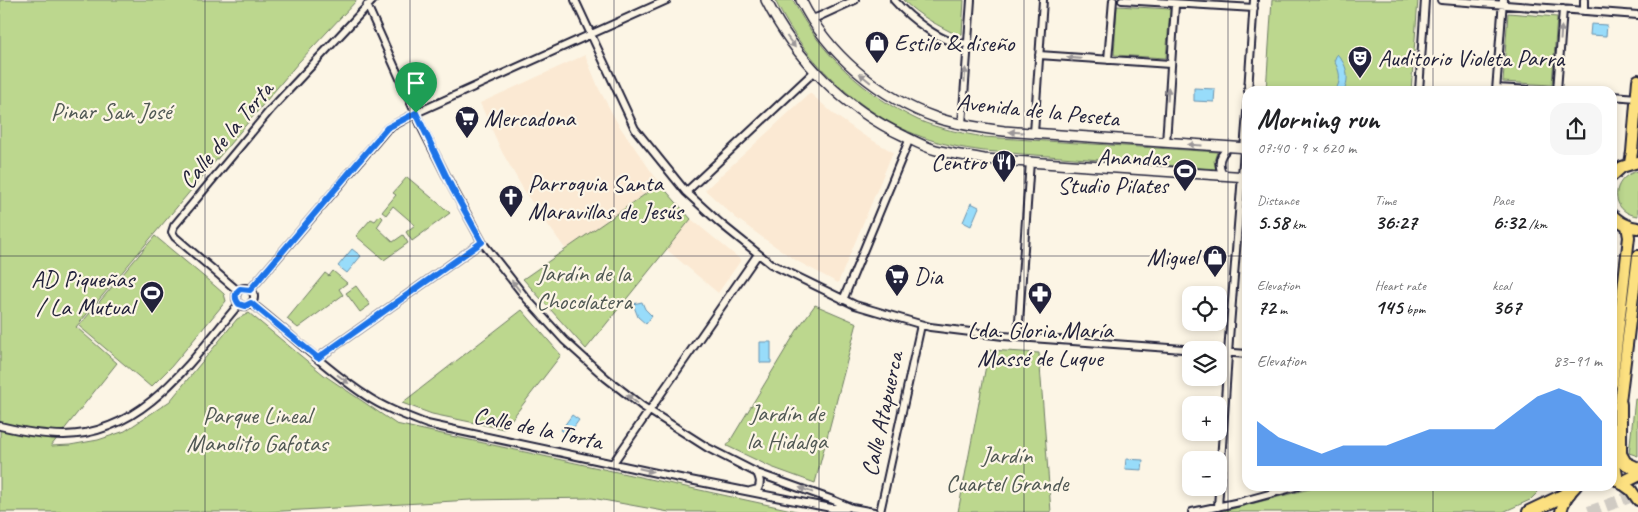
<!DOCTYPE html>
<meta charset="utf-8">
<style>
body{margin:0;font-family:Caveat,sans-serif;background:#f6f6f6;color:#202124;height:100vh;display:flex;flex-direction:column;font-size:19px;white-space:nowrap}
*{box-sizing:border-box;margin:0}
p{font-size:16px;color:#757577}
.icon{flex:none;width:28px;height:28px;fill:none;stroke:currentColor;stroke-width:2;stroke-linecap:round;stroke-linejoin:round}
.map{position:relative;flex:1;overflow:hidden}
.details{position:absolute;left:1242px;top:86px;width:375px;height:405px;display:flex;flex-direction:column;background:#fff;border-radius:15px;box-shadow:0 2px 8px #0003}
.details>*{flex:none}
.fabs{position:absolute;left:1182px;top:286px;display:grid;gap:10px}
.fabs a{display:grid;place-items:center;width:45px;height:45px;border-radius:10px;background:#fff;box-shadow:0 2px 8px #0003;font-size:25px}
.pin{position:absolute;display:grid;place-items:center;width:42px;height:42px;color:#fff;margin:-51px -21px;border-radius:50% 50% 50% 0;rotate:-45deg;box-shadow:0 0 5px #0007}
.pin .icon{rotate:45deg}
.round{display:grid;place-items:center;flex:none;width:52px;height:52px;border-radius:15px;background:#f6f6f6}
.headline{display:flex;align-items:center;justify-content:space-between;height:85px;padding:0 15px}
h1{font-size:28px;font-weight:800;line-height:38px}
.figures{display:grid;grid-template-columns:repeat(3,1fr);gap:8px;height:85px;padding:5px 15px}
.figures div{display:grid;align-content:center}
.figures b{font-size:21px;font-weight:800}
.figures small{font-size:14px;font-weight:400}
.figures p{font-size:14px}
.chart{height:140px;padding:10px 15px}
.chart p{display:flex;justify-content:space-between}
.chart svg{width:100%;height:90px;margin-top:5px;fill:#1a73e8;opacity:.7}
.map>svg:first-child{display:block}
.built{fill:#fbe9d3}
.green{fill:#bcd78e;stroke:#6f7c64}
.water{fill:#98dcfa;stroke:#6992ae}
.lines{fill:none;stroke-linecap:round;stroke-linejoin:round}
.highway-tunnel{stroke:#d0cbc3;stroke-width:12;stroke-dasharray:12 6;stroke-linecap:butt}
.street-casing{stroke:#22223b;stroke-width:10}
.secondary-casing{stroke:#22223b;stroke-width:12}
.primary-casing{stroke:#22223b;stroke-width:14}
.highway-casing{stroke:#22223b;stroke-width:16}
.street{stroke:#fcf5e5;stroke-width:6}
.secondary{stroke:#fcf5e5;stroke-width:9}
.primary{stroke:#fce080;stroke-width:10}
.highway{stroke:#fce080;stroke-width:12}
.oneway{fill:#9a9698}
.route-casing{stroke:#fff;stroke-width:10}
.route{stroke:#1a73e8;stroke-width:6}
.grid{fill:none;stroke:#22223b;stroke-width:1;stroke-opacity:0.55}
.labels{text-anchor:middle;stroke-width:4.5;stroke-linejoin:round;paint-order:stroke}
.poi-label{font-size:24px;fill:#22223b;stroke:#fcf5e5;text-anchor:start}
.street-label{font-size:24px;fill:#22223b;stroke:#fcf5e5}
.park-label{font-size:24px;fill:#505854;stroke:#fcf5e5}
</style>
<div class="map">
<svg width="1638" height="512" viewBox="0 0 1638 512">
<rect width="100%" height="100%" fill="#fcf5e5"/>
<filter id="ink" filterUnits="userSpaceOnUse"><feTurbulence type="fractalNoise" baseFrequency=".02" numOctaves="2"/><feDisplacementMap in="SourceGraphic" scale="10" xChannelSelector="R" yChannelSelector="G"/><feConvolveMatrix kernelMatrix="1 2 1 2 8 2 1 2 1" color-interpolation-filters="sRGB"/></filter>
<g filter="url(#ink)">
<path class="built" d="M585,55L599,89L618,124L660,184L566,250L526,194L502,152L480,103Z
M810,93L835,115L863,135L893,152L838,283L797,261L766,240L736,218L705,190Z
M691,219L741,260L718,293L666,249Z"/>
<path class="green" d="M0,0H357L298,63L76,327L117,363L51,446L70,445L98,440L125,431L170,401L237,319L249,313L324,375L396,424L801,512H669L592,498L471,500L267,512H0Z
M775,0H793C819,53 865,95 918,120C939,129 962,133 984,137L1217,152L1214,161L1216,169L984,151C972,149 961,148 950,145C875,129 807,68 775,0Z
M903,0H964L962,34L959,36C939,26 919,16 903,0Z
M1272,0H1418L1411,91H1266Z
M1117,6L1170,9L1166,58L1114,55Z
M1508,13L1557,17L1552,85L1503,82Z
M1638,171V216C1609,213 1610,177 1638,171Z
M407,177L450,213L412,241L406,232L415,225L393,206L386,215L382,212L396,195L393,193Z
M660,184L691,219L586,349L523,279Z
M380,215L383,218L377,227L393,242L403,235L408,243L384,260L356,236L371,219L375,221Z
M155,236L215,286L224,294L226,301L171,367L151,387L79,326Z
M333,271L347,283L339,289L343,295L298,328L287,319L325,273L329,276Z
M356,286L370,305L360,312L346,293Z
M815,305L857,323L815,483L771,467L727,446L799,327Z
M522,310L561,355L504,429L432,414L402,403Z
M989,350L1039,353L1051,512H958Z
M1635,399L1638,400V456L1629,453Z
M1321,486H1544L1530,500L1503,512H1220Z"/>
<path class="water" d="M1591,24L1607,25L1606,36L1590,35Z
M1337,54C1347,65 1350,77 1344,91H1335C1342,80 1340,71 1334,61Z
M1194,88L1215,89L1214,102L1194,101Z
M971,203L979,207L971,226L963,222Z
M352,249L361,256L347,273L338,266Z
M642,302L645,309L652,316L646,324L638,317L633,304Z
M760,342H771V363H760Z
M572,415L579,420L568,435L561,430Z
M1126,459L1143,460L1142,470L1125,469Z"/>
<g class="lines">
<path class="highway-tunnel" d="M1589,512L1638,494"/>
<defs>
<path id="street" d="M575,0L635,129L686,192L720,223L771,264L855,305L930,327L1003,336L1197,350
M894,0C908,16 945,48 968,43
M1122,0L1254,8
M1441,0L1638,15
M367,5L423,130L452,187L482,242L526,298L564,340L606,378L642,406L708,448L757,473L833,500L852,508L874,512
M1584,11V0
M811,19L818,17L855,0
M1039,55L1170,64
M1108,60L1113,0
M1496,88L1549,91
M1248,91L1254,0
M1419,91L1425,0
M1496,91L1503,0
M1557,91L1563,9
M1612,96L1637,98
M962,124L971,0
M1034,133L1043,0
M1166,143L1175,5
M1223,175C1217,164 1219,155 1229,147
M686,192L815,71
M236 297a9 9 0 1 1 18 0a9 9 0 1 1-18 0Z
M250,290L387,129L416,113L667,0
M238,291L175,237L172,232L174,226L271,109L373,0
M843,300L910,138
M251,303C290,333 324,368 365,395C384,408 406,416 427,424L675,477L831,508H847
M1018,336L1030,161
M1219,352L1248,354
M318,358L482,242
M0,426C21,431 42,435 64,435C145,434 192,359 239,304
M613,463L758,254
M750,491L758,489C761,483 760,479 757,473
M1218,507L1229,339L1248,100
M880,512L921,325
M1192,512L1240,502L1299,486"/>
<path id="secondary" d="M766,0C796,60 844,108 904,136C914,141 925,147 936,150C952,154 968,156 984,159L1248,177
M801,0C827,54 880,98 937,118C958,125 982,128 1004,131L1248,148"/>
<path id="primary" d="M1630,163L1632,152L1638,80
M1612,176L1622,167L1638,162
M1612,215C1620,222 1627,227 1638,228
M1612,384L1629,237L1627,226
M1619,410L1638,256
M1614,442V459L1618,481
M1617,480L1631,490L1638,500
M1561,512C1563,501 1568,494 1576,486"/>
<path id="highway" d="M1620,404V454L1625,463L1638,469
M1622,483L1638,475
M1529,512L1569,493"/>
</defs>
<use href="#street" class="street-casing"/>
<use href="#secondary" class="secondary-casing"/>
<use href="#primary" class="primary-casing"/>
<use href="#highway" class="highway-casing"/>
<use href="#street" class="street"/>
<use href="#secondary" class="secondary"/>
<use href="#primary" class="primary"/>
<use href="#highway" class="highway"/>
</g>
<defs><path id="oneway-solid" d="M-6-.8H1V-3.2L6.5 0L1 3.2V.8H-6Z" transform="scale(1.25)"/></defs>
<g class="oneway">
<use href="#oneway-solid" transform="translate(1561 33) rotate(-86)"/>
<use href="#oneway-solid" transform="translate(791 42) rotate(53)"/>
<use href="#oneway-solid" transform="translate(1074 58) rotate(-175)"/>
<use href="#oneway-solid" transform="translate(965 75) rotate(-86)"/>
<use href="#oneway-solid" transform="translate(865 78) rotate(-141)"/>
<use href="#oneway-solid" transform="translate(1168 94) rotate(-87)"/>
<use href="#oneway-solid" transform="translate(1016 132) rotate(-177)"/>
<use href="#oneway-solid" transform="translate(1195 145) rotate(-177)"/>
<use href="#oneway-solid" transform="translate(516 286) rotate(-128)"/>
<use href="#oneway-solid" transform="translate(343 379) rotate(37)"/>
<use href="#oneway-solid" transform="translate(632 399) rotate(-142)"/>
<use href="#oneway-solid" transform="translate(646 470) rotate(13)"/>
<use href="#oneway-solid" transform="translate(806 490) rotate(-160)"/>
</g>
</g>
<g class="lines" filter="url(#ink)">
<defs>
<path id="route" d="M416,113L452,188L482,242L318,358L251,303L245,306L239,304C234,298 235,293 240,289L250,290L387,128Z"/>
</defs>
<use href="#route" class="route-casing"/>
<use href="#route" class="route"/>
</g>
<path class="grid" d="M205,0V512M410,0V512M614,0V512M819,0V512M1024,0V512M1228,0V512M1433,0V91M0,256H1248M1612,256H1638M1433,486V512"/>
<defs>
<symbol id="shop-pin" viewBox="-11 -11 22 30"><path d="M0 17L-7.5 6A9.5 9.5 0 1 1 7.5 6Z" fill="#22223b" stroke="#fcf5e5"/><path d="M-5-2.5h2.3a2.7 3.5 0 0 1 5.4 0H5L5.5 6h-11ZM-1.5-2.5h3a1.5 2.3 0 0 0-3 0Z" fill="#fff"/></symbol>
<symbol id="theatre-pin" viewBox="-11 -11 22 30"><path d="M0 17L-7.5 6A9.5 9.5 0 1 1 7.5 6Z" fill="#22223b" stroke="#fcf5e5"/><path d="M-5-5.5Q0-4 5-5.5V0Q5 5 0 6Q-5 5-5 0ZM-3.3-2.5H-1v1.5H-3.3ZM1-2.5H3.3v1.5H1ZM-2.8 1Q0 5.5 2.8 1Z" fill="#fff"/></symbol>
<symbol id="supermarket-pin" viewBox="-11 -11 22 30"><path d="M0 17L-7.5 6A9.5 9.5 0 1 1 7.5 6Z" fill="#22223b" stroke="#fcf5e5"/><path d="M-6-5.5h2.5l.6 2H6L4.5 2H-2.5L-4.4-4H-6ZM-1.5 3.2a1.3 1.3 0 1 0 .1 0ZM3 3.2a1.3 1.3 0 1 0 .1 0Z" fill="#fff"/></symbol>
<symbol id="restaurant-pin" viewBox="-11 -11 22 30"><path d="M0 17L-7.5 6A9.5 9.5 0 1 1 7.5 6Z" fill="#22223b" stroke="#fcf5e5"/><path d="M-5-6h1v4h1v-4h1v4h1v-4h1v5L-1.5 .5V6h-2V.5L-5-1ZM5-6V6H3V1.5H1.5Q1.5-4 5-6Z" fill="#fff"/></symbol>
<symbol id="stadium-pin" viewBox="-11 -11 22 30"><path d="M0 17L-7.5 6A9.5 9.5 0 1 1 7.5 6Z" fill="#22223b" stroke="#fcf5e5"/><path d="M0-5a6.5 5 0 1 0 0 10a6.5 5 0 1 0 0-10ZM-3.5-1.8h7v3.6h-7Z" fill="#fff"/></symbol>
<symbol id="church-pin" viewBox="-11 -11 22 30"><path d="M0 17L-7.5 6A9.5 9.5 0 1 1 7.5 6Z" fill="#22223b" stroke="#fcf5e5"/><path d="M-1.2-6h2.4v3.5h3.3v2.4h-3.3V6h-2.4V-.1h-3.3v-2.4h3.3Z" fill="#fff"/></symbol>
<symbol id="pharmacy-pin" viewBox="-11 -11 22 30"><path d="M0 17L-7.5 6A9.5 9.5 0 1 1 7.5 6Z" fill="#22223b" stroke="#fcf5e5"/><path d="M-2-6h4v4h4v4h-4v4h-4v-4h-4v-4h4Z" fill="#fff"/></symbol>
</defs>
<g fill-rule="evenodd">
<use href="#shop-pin" x="863" y="29" width="28" height="38"/>
<use href="#theatre-pin" x="1346" y="44" width="28" height="38"/>
<use href="#supermarket-pin" x="453" y="104" width="28" height="38"/>
<use href="#restaurant-pin" x="990" y="148" width="28" height="38"/>
<use href="#stadium-pin" x="1171" y="157" width="28" height="38"/>
<use href="#church-pin" x="497" y="183" width="28" height="38"/>
<use href="#shop-pin" x="1201" y="243" width="28" height="38"/>
<use href="#supermarket-pin" x="883" y="262" width="28" height="38"/>
<use href="#stadium-pin" x="138" y="279" width="28" height="38"/>
<use href="#pharmacy-pin" x="1026" y="280" width="28" height="38"/>
</g>
<g class="labels">
<g class="poi-label">
<text x="894" y="51">Estilo &amp; diseño</text>
<text x="1378" y="66">Auditorio Violeta Parra</text>
<text x="484" y="126">Mercadona</text>
<text x="1168" y="165" text-anchor="end">Anandas<tspan x="1168" dy="28">Studio Pilates</tspan></text>
<text x="986" y="170" text-anchor="end">Centro</text>
<text x="528" y="191">Parroquia Santa<tspan x="528" dy="28">Maravillas de Jesús</tspan></text>
<text x="1198" y="265" text-anchor="end">Miguel</text>
<text x="914" y="284">Dia</text>
<text x="134" y="287" text-anchor="end">AD Piqueñas<tspan x="134" dy="28">/ La Mutual</tspan></text>
<text x="1040" y="338" text-anchor="middle">Lda. Gloria María<tspan x="1040" dy="28">Massé de Luque</tspan></text>
</g>
<g class="street-label">
<text transform="translate(1038 110) rotate(6)" y="8">Avenida de la Peseta</text>
<text transform="translate(226 135) rotate(-50)" y="8">Calle de la Torta</text>
<text transform="translate(882 414) rotate(-78)" y="8">Calle Atapuerca</text>
<text transform="translate(538 428) rotate(12)" y="8">Calle de la Torta</text>
</g>
<g class="park-label">
<text x="111" y="119">Pinar San José</text>
<text x="584" y="281">Jardín de la<tspan x="584" dy="28">Chocolatera</tspan></text>
<text x="787" y="421">Jardín de<tspan x="787" dy="28">la Hidalga</tspan></text>
<text x="257" y="423">Parque Lineal<tspan x="257" dy="28">Manolito Gafotas</tspan></text>
<text x="1007" y="463">Jardín<tspan x="1007" dy="28">Cuartel Grande</tspan></text>
</g>
</g>
</svg>
<div class="fabs">
<a><svg class="icon" aria-label="locate" viewBox="0 0 24 24"><circle cx="12" cy="12" r="6"/><path d="M12 2v4M12 18v4M2 12h4M18 12h4"/></svg></a>
<a><svg class="icon" aria-label="layers" viewBox="0 0 24 24"><path d="M12 4l9 5-9 5-9-5zM3 14l9 5 9-5"/></svg></a>
<a>+</a>
<a>−</a>
</div>
<div class="pin" style="left:416px;top:113px;background:#1e9e55"><svg class="icon" aria-label="arrive" viewBox="0 0 24 24"><path d="M6 21V4h12l-3 4 3 4H6"/></svg></div>
<section class="details">
<div class="headline"><div><h1>Morning run</h1><p>07:40 · 9 × 620 m</p></div><a class="round"><svg class="icon" aria-label="share" viewBox="0 0 24 24"><path d="M12 15V3M7 8l5-5 5 5M5 13v7h14v-7"/></svg></a></div>
<div class="figures">
<div><p>Distance</p><b>5.58<small> km</small></b></div>
<div><p>Time</p><b>36:27</b></div>
<div><p>Pace</p><b>6:32<small> /km</small></b></div>
</div>
<div class="figures">
<div><p>Elevation</p><b>72<small> m</small></b></div>
<div><p>Heart rate</p><b>145<small> bpm</small></b></div>
<div><p>kcal</p><b>367</b></div>
</div>
<div class="chart"><p><span>Elevation</span>83–91 m</p>
<svg viewBox="0 0 160 44" preserveAspectRatio="none"><path d="M0 44V22L10 30L20 34L30 38L40 34L50 34L60 34L70 30L80 26L90 26L100 26L110 26L120 18L130 10L140 6L150 10L160 22V44z"/></svg>
</div>
</section>
</div>
